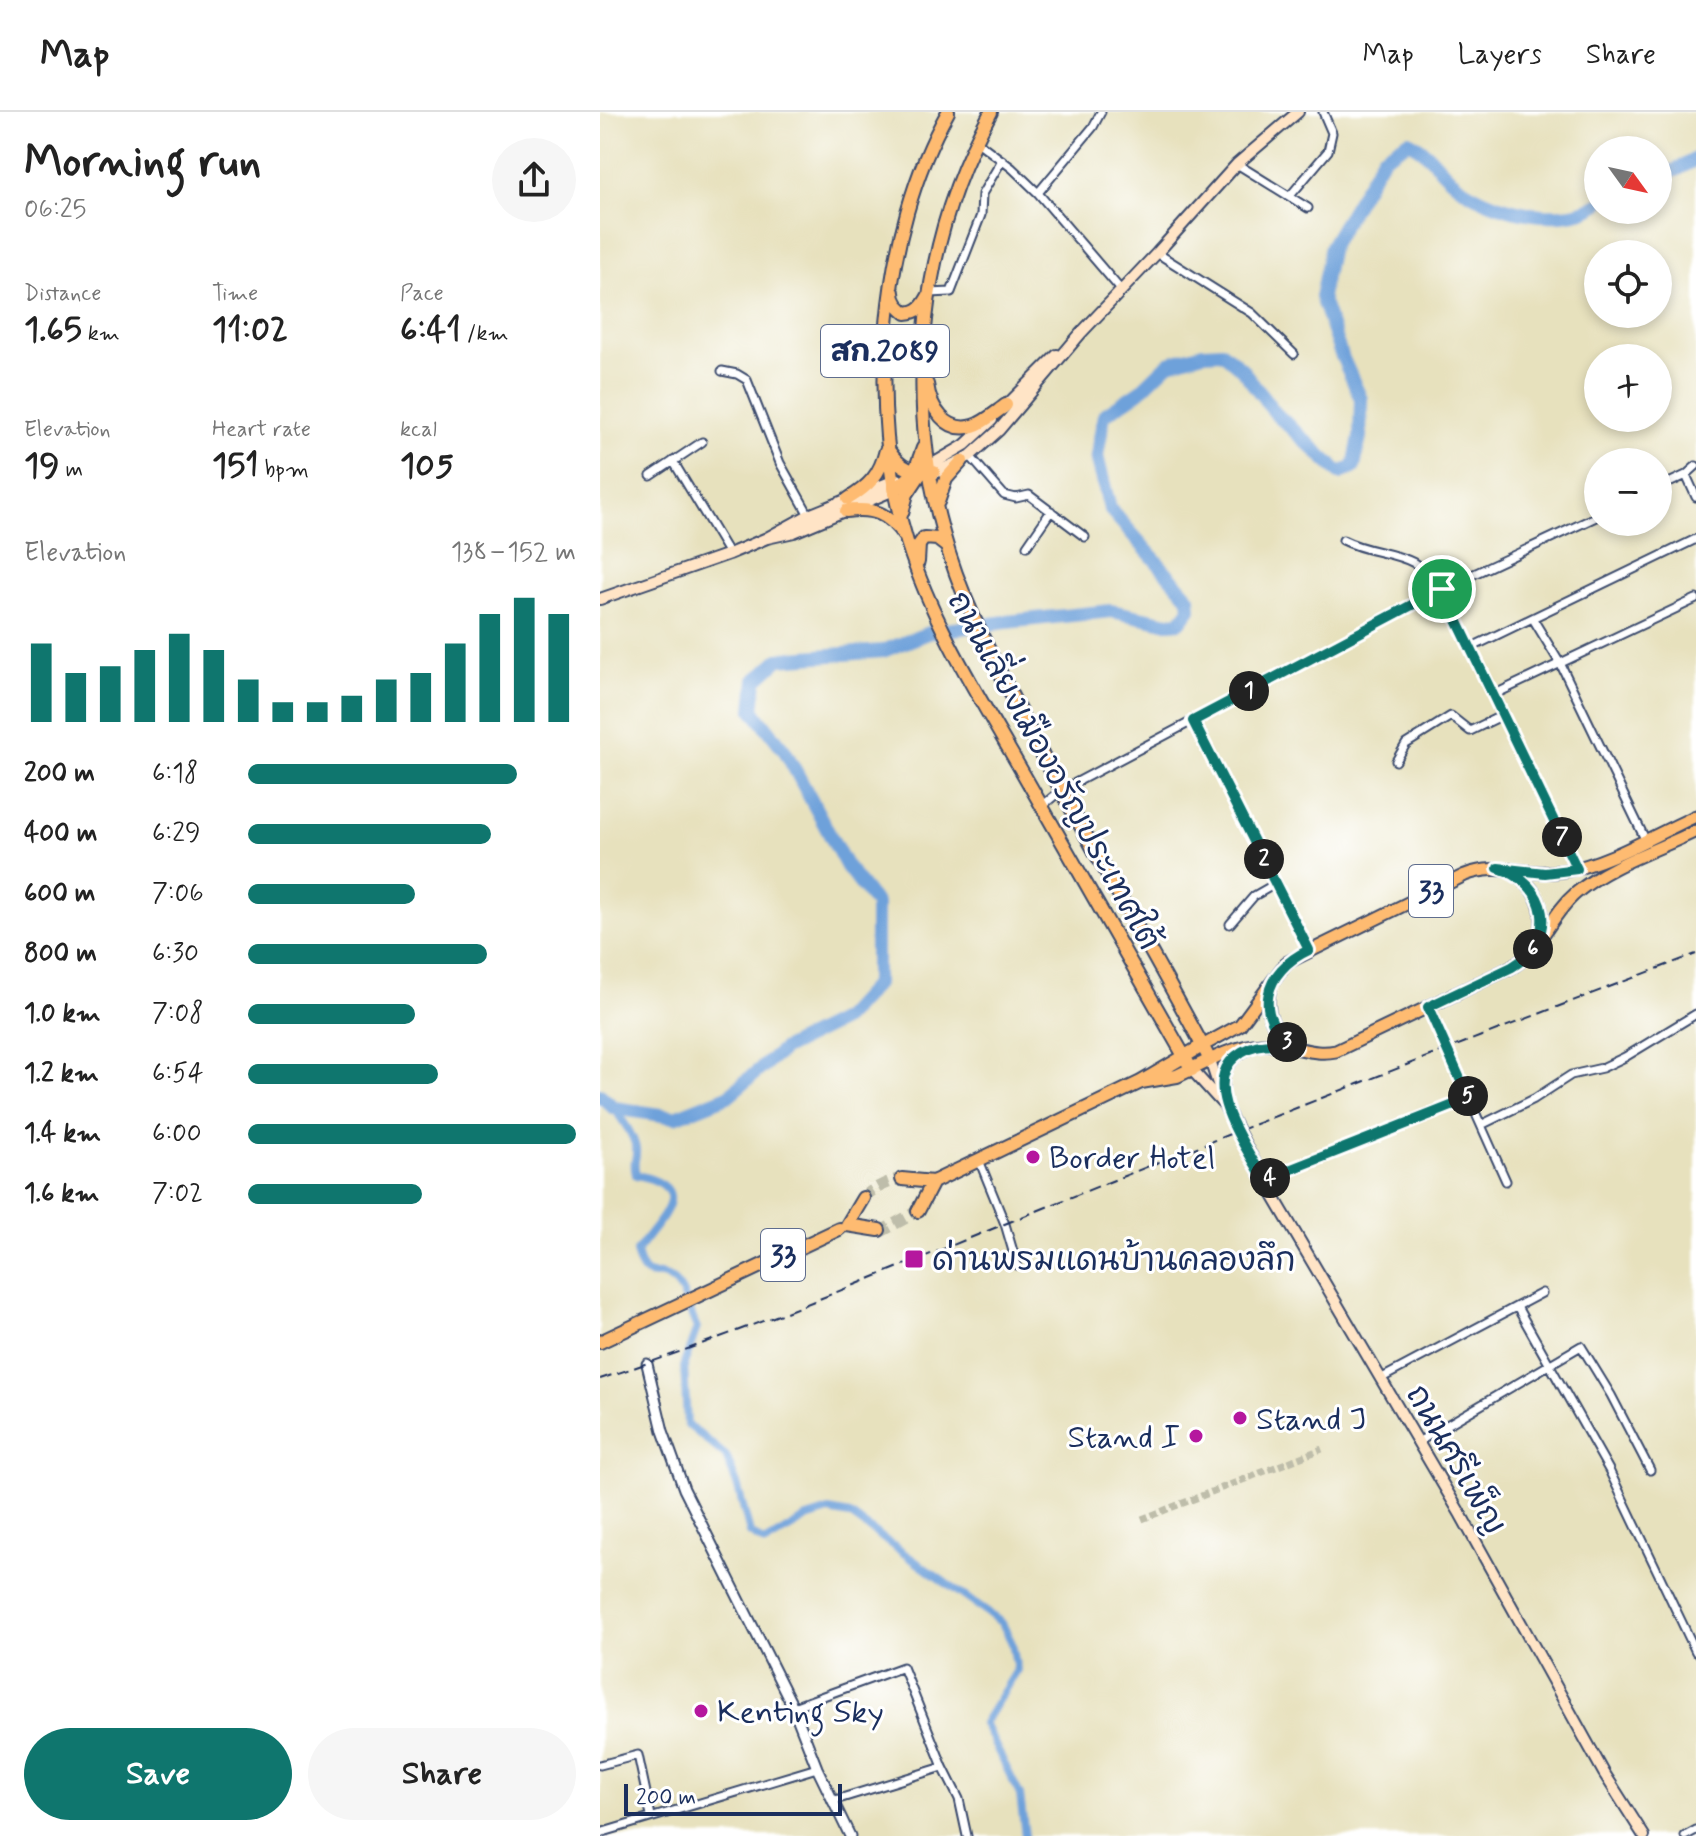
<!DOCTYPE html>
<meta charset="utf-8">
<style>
body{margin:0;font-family:Mynerve,"Playpen Sans Thai",sans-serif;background:#f6f6f6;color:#222;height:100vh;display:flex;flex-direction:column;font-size:30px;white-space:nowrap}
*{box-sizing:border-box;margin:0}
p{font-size:26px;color:#767676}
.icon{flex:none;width:44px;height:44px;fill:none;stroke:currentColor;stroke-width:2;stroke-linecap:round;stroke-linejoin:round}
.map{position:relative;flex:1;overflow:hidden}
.drawer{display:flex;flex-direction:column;background:#fff;width:600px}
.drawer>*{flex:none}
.needle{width:52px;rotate:123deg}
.controls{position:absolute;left:984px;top:24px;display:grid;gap:16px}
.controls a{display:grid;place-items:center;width:88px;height:88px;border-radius:50%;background:#fff;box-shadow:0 4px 12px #0003;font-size:40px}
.scale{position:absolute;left:24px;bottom:20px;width:218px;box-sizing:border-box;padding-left:8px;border:4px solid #1b2f5e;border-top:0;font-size:22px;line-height:28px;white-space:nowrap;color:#1b2f5e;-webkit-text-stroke:6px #fff;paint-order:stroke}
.pin{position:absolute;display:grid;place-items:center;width:68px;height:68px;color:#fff;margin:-34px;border:4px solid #fff;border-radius:50%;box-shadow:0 2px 8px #0007}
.km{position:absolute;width:40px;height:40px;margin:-20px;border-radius:50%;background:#222;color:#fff;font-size:22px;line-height:40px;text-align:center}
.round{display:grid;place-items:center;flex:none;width:84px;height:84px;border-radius:42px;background:#f6f6f6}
.overview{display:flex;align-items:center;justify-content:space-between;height:136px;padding:0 24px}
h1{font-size:44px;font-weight:700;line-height:60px}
.stats{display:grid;grid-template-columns:repeat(3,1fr);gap:12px;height:136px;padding:8px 24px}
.stats div{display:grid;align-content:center}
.stats b{font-size:34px;font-weight:700}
.stats small{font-size:22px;font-weight:400}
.stats p{font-size:22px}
.chart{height:224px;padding:16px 24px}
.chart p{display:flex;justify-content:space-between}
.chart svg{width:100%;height:144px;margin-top:8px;stroke:#0f766e;stroke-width:6}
.primary-button{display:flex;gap:16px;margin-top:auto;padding:16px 24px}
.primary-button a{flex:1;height:92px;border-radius:48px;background:#0f766e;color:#fff;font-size:32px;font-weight:700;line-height:92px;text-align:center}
.primary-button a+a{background:#f6f6f6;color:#222}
ul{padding:0 24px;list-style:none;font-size:26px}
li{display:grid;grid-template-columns:128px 96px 1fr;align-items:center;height:60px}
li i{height:20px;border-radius:10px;background:#0f766e}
header{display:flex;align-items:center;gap:48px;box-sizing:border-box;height:112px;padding:0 40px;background:#fff;border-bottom:2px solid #e0e0e0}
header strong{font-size:38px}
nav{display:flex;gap:44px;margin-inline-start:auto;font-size:28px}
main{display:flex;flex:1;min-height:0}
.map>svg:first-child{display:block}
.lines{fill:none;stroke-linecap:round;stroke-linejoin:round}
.canal{stroke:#6ea1da;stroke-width:8}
.river{stroke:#6ea1da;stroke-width:14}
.minor-tunnel{stroke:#bebdaa;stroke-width:7;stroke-dasharray:7 3.5;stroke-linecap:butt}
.trunk-tunnel{stroke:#bebdaa;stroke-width:12;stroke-dasharray:12 6;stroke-linecap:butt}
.minor-casing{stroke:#3a4a6c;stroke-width:11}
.tertiary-casing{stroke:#3a4a6c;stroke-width:13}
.secondary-casing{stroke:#3a4a6c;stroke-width:14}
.primary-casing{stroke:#3a4a6c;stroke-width:15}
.trunk-casing{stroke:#3a4a6c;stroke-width:16}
.minor{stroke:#fff;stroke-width:7}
.tertiary{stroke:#fff;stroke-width:9}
.secondary{stroke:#ffe4c6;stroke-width:10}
.primary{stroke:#febb71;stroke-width:11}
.trunk{stroke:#febb71;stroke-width:12}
.rail{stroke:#1b2f5e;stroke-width:2;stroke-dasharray:12 6;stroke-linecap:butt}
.route-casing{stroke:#fff;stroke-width:16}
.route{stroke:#0f766e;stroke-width:10}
.poi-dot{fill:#b5179e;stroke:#fff;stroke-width:3}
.labels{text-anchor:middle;stroke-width:6;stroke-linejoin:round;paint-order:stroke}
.shield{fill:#fff;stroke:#5f6d8e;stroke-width:2}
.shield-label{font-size:30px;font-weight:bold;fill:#1b2f5e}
.street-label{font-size:32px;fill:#1b2f5e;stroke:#fff}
.poi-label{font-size:32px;fill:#1b2f5e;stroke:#fff;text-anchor:start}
</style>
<header>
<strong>Map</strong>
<nav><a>Map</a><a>Layers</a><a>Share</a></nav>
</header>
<main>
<section class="drawer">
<div class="overview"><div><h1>Morning run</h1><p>06:25</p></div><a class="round"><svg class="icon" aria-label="share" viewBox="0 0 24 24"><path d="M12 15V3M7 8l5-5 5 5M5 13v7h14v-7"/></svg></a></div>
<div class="stats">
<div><p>Distance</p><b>1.65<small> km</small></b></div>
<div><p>Time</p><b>11:02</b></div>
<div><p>Pace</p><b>6:41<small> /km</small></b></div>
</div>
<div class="stats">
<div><p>Elevation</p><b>19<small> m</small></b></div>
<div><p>Heart rate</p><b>151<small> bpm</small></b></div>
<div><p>kcal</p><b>105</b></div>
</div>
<div class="chart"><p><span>Elevation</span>138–152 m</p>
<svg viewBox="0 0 160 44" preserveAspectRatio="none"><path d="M5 44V20M15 44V29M25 44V27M35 44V22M45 44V17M55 44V22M65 44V31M75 44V38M85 44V38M95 44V36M105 44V31M115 44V29M125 44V20M135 44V11M145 44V6M155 44V11"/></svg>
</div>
<ul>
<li><b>200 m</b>6:18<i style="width:82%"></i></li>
<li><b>400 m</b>6:29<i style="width:74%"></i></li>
<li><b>600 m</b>7:06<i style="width:51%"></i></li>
<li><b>800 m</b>6:30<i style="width:73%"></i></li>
<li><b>1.0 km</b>7:08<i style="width:51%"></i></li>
<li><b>1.2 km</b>6:54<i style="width:58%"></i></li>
<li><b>1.4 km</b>6:00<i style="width:100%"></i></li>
<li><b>1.6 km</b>7:02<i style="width:53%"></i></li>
</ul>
<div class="primary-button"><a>Save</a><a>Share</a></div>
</section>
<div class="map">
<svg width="1096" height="1724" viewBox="0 0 1096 1724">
<rect width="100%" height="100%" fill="#fff"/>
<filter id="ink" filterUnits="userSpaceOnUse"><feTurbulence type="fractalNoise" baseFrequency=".0125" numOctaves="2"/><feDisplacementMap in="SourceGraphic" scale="16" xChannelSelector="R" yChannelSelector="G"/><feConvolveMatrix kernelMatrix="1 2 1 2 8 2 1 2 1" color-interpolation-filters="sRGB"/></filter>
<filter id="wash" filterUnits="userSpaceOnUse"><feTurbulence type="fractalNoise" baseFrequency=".006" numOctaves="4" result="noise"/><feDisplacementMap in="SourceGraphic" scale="32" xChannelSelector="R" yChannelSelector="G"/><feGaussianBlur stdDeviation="1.8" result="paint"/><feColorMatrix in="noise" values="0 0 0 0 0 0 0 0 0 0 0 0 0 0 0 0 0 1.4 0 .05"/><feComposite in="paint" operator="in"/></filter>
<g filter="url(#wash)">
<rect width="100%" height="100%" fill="#e7e1bd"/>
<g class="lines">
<path class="canal" d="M14,996C22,1008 34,1023 36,1037C37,1049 32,1047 36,1063C103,1076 54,1111 36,1141C46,1178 55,1153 73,1169C85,1178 90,1202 97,1216L84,1252L87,1312L126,1344L137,1372L150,1421L165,1431L207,1406L229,1399L250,1403L402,1511L412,1531L417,1558L384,1611L420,1683L425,1724"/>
<path class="river" d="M1058,62L1076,58L1096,47
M0,983L14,996L75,1005L128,984L184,937L244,907L276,872V792L247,755L185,639L153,598L156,568L179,547L283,539L331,520L406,510L511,499L569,511L580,510L590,497L589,486L510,397L497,344L504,303L540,279L569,251L603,241L622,240L641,256L676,302L740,361L754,355L760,325L761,287L740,240L721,185L731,134L783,45L809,29C832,42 833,51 851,67C883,97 960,117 998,92"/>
</g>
</g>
<g filter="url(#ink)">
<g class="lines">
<path class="minor-tunnel" d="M542,1407L722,1337"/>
<path class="trunk-tunnel" d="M263,1086C272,1077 290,1068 302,1067
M279,1118L282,1119L318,1099"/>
<defs>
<path id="minor" d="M375,28L412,56L438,81L521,178
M637,52L708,96
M438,81L493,15L501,0
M690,84L728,39L732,21L723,0
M557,141L652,201L694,242
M330,181L351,180L381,103L382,82L402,48
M122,259L137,262L147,268L180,351L209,403
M370,344L404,383L416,386L429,383L485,425
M73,349L129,442
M1086,363L1096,385
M51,364L102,330
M1058,376L1086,363L1096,354
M743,428C780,447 818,435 839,479
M427,434L451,399
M842,477L977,757
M933,507L961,553L1045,727
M870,536L1096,427
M893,583L1096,487
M593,609L709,838
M796,649L806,632L851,604L870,619L903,603
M442,694L460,679L842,477L998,404
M630,812L654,784L675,772
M828,895L906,1069
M881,1013L934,987L971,963L1002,956L1025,945L1096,902
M379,1048L405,1112L417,1153
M664,1068L869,987
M917,1195L1009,1358L1096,1540
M780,1267L942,1181
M818,1330L981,1234L1011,1283L1050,1358
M193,1595L303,1555L343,1655L359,1687L367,1724
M0,1653L38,1643L51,1704
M232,1689L343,1655
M0,1721L217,1656
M1085,1724L1096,1718"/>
<path id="tertiary" d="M47,1252L63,1319L84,1377L193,1595L217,1656L250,1724"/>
<path id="secondary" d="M403,297L457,243
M324,357L365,333L392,308
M329,364L370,344L399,318L481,221L557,141L637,52L698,0
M167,426L194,420L299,376
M0,487L129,442L167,426L209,403L298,367
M610,948L626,996L664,1068L861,1403L1004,1661L1044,1724
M592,958L622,991
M623,974C621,957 632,945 647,937"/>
<path id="primary" d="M911,760C934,772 946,795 941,821
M670,876C664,899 673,920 692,934
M602,934L640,913L686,851L865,763C898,750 930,765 964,759C1007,752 1056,722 1096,704
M610,948C633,936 658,928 685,934C704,937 717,943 736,939L912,855C941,838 950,803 976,781C1009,753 1057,738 1096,719"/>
<path id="trunk" d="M348,0C280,120 267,300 307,430C333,513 381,588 424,663C480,761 536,859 592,958
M391,0C321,126 304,283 343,421C360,484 390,541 419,598C479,717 548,830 610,948L577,964L541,970
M293,180C293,190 299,195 306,201C319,200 323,194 329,183
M327,272C330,295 346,322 373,314C384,311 396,300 406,293
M289,339C301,357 312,361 334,360
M296,377L314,361L323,336
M248,387C269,374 280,363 286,338
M338,390L346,367L362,349
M246,399C272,395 289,401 304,424
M302,401L307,382L319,364
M318,450L319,433L324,426L337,427L346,434
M302,1067L333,1070L541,970L602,934
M263,1086L247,1113L279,1118
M318,1099L333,1070
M0,1230L239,1117"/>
</defs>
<use href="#minor" class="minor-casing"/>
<use href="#tertiary" class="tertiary-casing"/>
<use href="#secondary" class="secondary-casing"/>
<use href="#primary" class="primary-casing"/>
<use href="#trunk" class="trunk-casing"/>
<use href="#minor" class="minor"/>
<use href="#tertiary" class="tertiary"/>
<use href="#secondary" class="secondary"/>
<use href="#primary" class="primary"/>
<use href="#trunk" class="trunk"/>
<path class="rail" d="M0,1267C136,1223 269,1167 402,1113C632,1020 864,930 1096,842"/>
</g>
</g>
<g class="lines" filter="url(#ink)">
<defs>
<path id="route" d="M842,477L977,757L945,761L898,756C949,771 959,827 912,855L828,895L869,987L664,1068C648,1036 599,974 636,944C654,929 675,931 696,936C651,905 663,859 709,838L593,609Z"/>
</defs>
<use href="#route" class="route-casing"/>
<use href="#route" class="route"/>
</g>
<g class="poi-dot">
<circle cx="433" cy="1045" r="8"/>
<rect x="304" y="1137" width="20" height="20" rx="4"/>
<circle cx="640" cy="1306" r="8"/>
<circle cx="596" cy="1324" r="8"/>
<circle cx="101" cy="1599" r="8"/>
</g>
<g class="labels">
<g class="shield">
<rect x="221" y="213" width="128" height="52" rx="6"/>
<rect x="809" y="753" width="44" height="52" rx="6"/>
<rect x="161" y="1117" width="44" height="52" rx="6"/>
</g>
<g class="shield-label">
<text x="285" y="249">สก.2089</text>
<text x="831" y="789">33</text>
<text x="183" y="1153">33</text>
</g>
<g class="street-label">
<text transform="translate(455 658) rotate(61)" y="11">ถนนเลี่ยงเมืองอรัญประเทศใต้</text>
<text transform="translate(857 1347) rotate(60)" y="11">ถนนศรีเพ็ญ</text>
</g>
<g class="poi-label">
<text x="449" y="1056">Border Hotel</text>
<text x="332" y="1158">ด่านพรมแดนบ้านคลองลึก</text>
<text x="656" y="1317">Stand J</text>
<text x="580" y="1335" text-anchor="end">Stand I</text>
<text x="117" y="1610">Kenting Sky</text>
</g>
</g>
</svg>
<div class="controls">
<a><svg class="needle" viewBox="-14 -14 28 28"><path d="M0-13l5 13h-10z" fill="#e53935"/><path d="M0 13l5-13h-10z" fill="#767676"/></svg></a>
<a><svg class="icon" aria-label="locate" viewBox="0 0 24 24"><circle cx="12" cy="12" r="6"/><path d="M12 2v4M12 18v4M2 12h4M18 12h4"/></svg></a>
<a>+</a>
<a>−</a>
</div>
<div class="scale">200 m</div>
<div class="pin" style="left:842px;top:477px;background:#1e9e55"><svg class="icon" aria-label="arrive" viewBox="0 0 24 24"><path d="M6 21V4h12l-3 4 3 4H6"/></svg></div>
<b class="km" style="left:649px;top:579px">1</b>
<b class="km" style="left:664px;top:747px">2</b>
<b class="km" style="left:687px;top:930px">3</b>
<b class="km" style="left:670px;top:1066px">4</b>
<b class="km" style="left:868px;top:984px">5</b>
<b class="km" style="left:933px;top:837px">6</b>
<b class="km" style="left:962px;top:725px">7</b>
</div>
</main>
